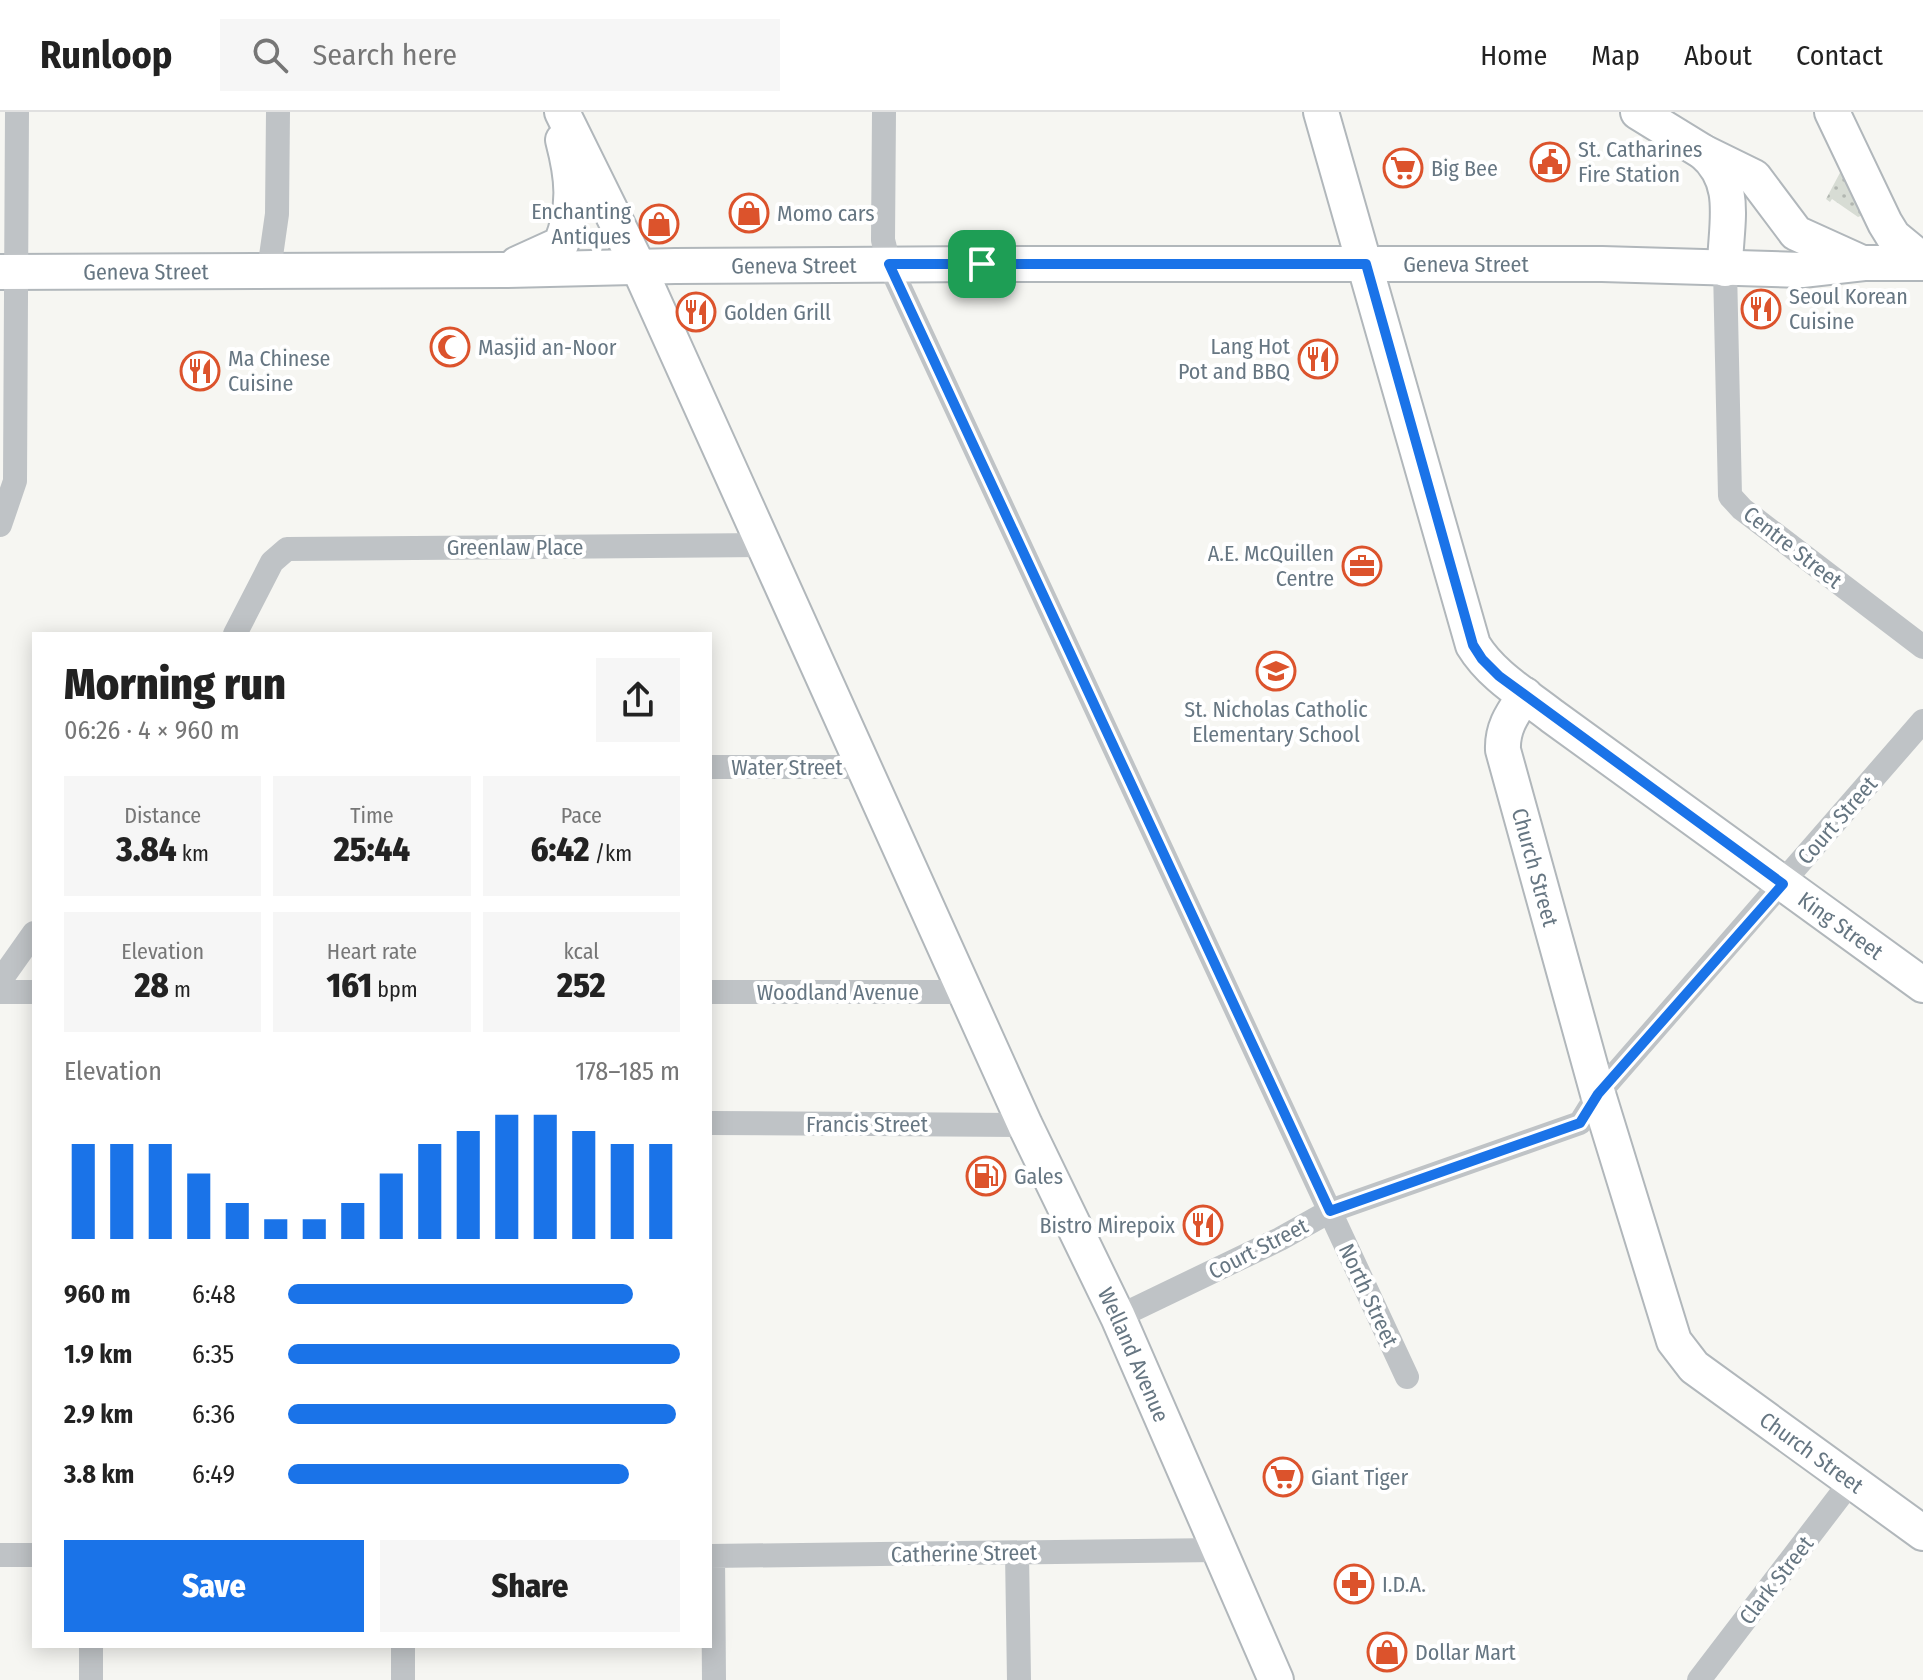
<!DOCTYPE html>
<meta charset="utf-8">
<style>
body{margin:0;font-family:"Fira Sans Condensed",sans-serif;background:#f6f6f6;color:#222;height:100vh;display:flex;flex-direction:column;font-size:30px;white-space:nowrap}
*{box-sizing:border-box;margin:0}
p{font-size:26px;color:#767676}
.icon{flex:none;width:44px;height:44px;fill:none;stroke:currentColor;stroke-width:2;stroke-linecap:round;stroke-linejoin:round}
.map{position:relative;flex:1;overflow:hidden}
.details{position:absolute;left:32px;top:520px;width:680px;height:1016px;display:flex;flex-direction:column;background:#fff;border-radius:0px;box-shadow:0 4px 20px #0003}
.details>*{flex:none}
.pin{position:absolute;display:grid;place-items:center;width:68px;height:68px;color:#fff;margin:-34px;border-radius:16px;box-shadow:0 4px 12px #0006}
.round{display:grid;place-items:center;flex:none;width:84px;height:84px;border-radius:0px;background:#f6f6f6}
.head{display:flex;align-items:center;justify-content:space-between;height:136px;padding:0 32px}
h1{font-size:44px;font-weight:800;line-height:60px}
.figures{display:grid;grid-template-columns:repeat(3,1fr);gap:12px;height:136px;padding:8px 32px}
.figures div{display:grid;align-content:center;border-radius:0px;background:#f6f6f6;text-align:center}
.figures b{font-size:34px;font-weight:800}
.figures small{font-size:22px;font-weight:400}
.figures p{font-size:22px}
.chart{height:224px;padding:16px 32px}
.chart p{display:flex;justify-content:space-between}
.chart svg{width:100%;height:144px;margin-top:8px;stroke:#1a73e8;stroke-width:6}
.button{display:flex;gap:16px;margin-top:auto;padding:16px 32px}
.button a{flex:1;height:92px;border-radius:0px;background:#1a73e8;color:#fff;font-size:32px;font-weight:800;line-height:92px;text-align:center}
.button a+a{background:#f6f6f6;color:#222}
ul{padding:0 32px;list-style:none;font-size:26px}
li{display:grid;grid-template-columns:128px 96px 1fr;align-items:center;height:60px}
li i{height:20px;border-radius:10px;background:#1a73e8}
header{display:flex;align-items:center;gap:48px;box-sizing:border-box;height:112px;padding:0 40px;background:#fff;border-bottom:2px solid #e0e0e0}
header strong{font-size:38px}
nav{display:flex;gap:44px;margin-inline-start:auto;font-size:28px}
.search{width:560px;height:72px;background:#f6f6f6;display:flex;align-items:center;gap:20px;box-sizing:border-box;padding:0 28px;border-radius:0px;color:#767676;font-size:30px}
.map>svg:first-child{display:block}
.grass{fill:url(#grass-dots)}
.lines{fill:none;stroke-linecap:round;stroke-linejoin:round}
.secondary-casing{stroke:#b1b7bb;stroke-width:38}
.street{stroke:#bfc3c6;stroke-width:24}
.secondary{stroke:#fff;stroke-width:34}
.route-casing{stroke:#fff;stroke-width:16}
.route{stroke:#1a73e8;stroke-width:10}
.labels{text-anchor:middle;stroke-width:8;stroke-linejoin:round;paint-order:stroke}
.poi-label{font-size:22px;fill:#667682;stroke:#fff;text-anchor:start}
.street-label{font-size:22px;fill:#667682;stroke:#fff}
</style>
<header>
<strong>Runloop</strong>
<div class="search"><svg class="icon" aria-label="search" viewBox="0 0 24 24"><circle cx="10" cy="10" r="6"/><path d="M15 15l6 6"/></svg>Search here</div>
<nav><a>Home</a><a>Map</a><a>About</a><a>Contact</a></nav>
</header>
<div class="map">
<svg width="1923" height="1568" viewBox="0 0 1923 1568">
<defs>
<pattern id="grass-dots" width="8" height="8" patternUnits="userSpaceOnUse" patternTransform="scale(2)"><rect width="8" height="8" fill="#d7dcd4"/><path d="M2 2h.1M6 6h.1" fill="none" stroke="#b2b7b1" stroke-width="1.8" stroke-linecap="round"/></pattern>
</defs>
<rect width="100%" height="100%" fill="#f6f6f2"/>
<path class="grass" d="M1842,57L1863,103L1858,105L1832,87L1830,90L1826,87Z"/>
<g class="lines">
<defs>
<g id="secondary">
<path id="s1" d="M562,0L638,154L1025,1013L1118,1205L1276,1568"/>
<path id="s2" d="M1321,0L1473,533C1492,564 1524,582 1552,604L1923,873"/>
<path d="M1638,0L1703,40L1754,65L1796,121L1860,150"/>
<path d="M1832,0L1885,111L1893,124L1923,149"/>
<path d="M1703,40C1740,71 1725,114 1725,157"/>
<path d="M517,152L561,132C576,94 573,66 563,28"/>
<path id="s3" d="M0,160L505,158L675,154L982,152H1602L1802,158L1864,151H1923"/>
<path id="s4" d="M1525,583C1513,601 1502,615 1503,638L1598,982L1674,1229L1694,1255L1923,1421"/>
</g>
</defs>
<use href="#secondary" class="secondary-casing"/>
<path class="street" d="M884,0L883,128L889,152L1407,1265
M1725,157L1730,384L1742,397L1923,535
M269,158L277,102L278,0
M0,413L15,369L17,0
M235,522L272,450L287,437L763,433
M710,655H865
M0,869L34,821
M0,880H34
M710,880H966
M710,1011L1025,1013
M1118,1205L1280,1127L1330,1099L1580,1011L1598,982L1923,609
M1017,1441L1019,1568
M0,1443H34
M710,1444L1218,1438
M713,1444L714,1568
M91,1534V1568
M403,1534V1568
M1699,1568L1852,1368"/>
<use href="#secondary" class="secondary"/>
</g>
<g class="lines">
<defs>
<path id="route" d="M889,152H1366L1473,533L1482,547L1499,564L1783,772L1598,982L1580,1011L1330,1099Z"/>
</defs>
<use href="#route" class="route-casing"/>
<use href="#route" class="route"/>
</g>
<defs>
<symbol id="civic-ring" viewBox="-11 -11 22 22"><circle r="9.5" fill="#fff" stroke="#dc532c" stroke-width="1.5"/><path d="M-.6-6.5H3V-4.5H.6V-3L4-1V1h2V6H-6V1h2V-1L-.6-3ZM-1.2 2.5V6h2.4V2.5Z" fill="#dc532c"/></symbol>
<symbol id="supermarket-ring" viewBox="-11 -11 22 22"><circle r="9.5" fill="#fff" stroke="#dc532c" stroke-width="1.5"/><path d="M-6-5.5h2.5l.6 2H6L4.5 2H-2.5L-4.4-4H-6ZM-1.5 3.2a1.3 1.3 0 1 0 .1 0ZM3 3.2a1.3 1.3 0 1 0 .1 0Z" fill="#dc532c"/></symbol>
<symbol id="shop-ring" viewBox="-11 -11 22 22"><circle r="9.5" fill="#fff" stroke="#dc532c" stroke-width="1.5"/><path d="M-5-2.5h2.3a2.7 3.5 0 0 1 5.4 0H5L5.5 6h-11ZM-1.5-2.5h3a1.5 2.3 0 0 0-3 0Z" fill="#dc532c"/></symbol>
<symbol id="restaurant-ring" viewBox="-11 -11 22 22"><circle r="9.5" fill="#fff" stroke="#dc532c" stroke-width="1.5"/><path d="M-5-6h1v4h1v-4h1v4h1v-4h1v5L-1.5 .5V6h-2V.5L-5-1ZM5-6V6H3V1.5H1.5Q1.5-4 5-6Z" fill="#dc532c"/></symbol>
<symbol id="mosque-ring" viewBox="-11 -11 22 22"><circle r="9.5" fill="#fff" stroke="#dc532c" stroke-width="1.5"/><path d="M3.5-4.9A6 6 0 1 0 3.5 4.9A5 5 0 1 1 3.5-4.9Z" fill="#dc532c"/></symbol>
<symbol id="office-ring" viewBox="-11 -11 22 22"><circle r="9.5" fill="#fff" stroke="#dc532c" stroke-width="1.5"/><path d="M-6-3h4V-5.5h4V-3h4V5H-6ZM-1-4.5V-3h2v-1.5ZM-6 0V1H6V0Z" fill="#dc532c"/></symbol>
<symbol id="school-ring" viewBox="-11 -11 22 22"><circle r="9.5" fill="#fff" stroke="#dc532c" stroke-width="1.5"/><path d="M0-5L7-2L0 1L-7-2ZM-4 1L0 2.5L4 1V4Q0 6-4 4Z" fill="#dc532c"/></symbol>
<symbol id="fuel-ring" viewBox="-11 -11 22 22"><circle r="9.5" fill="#fff" stroke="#dc532c" stroke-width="1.5"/><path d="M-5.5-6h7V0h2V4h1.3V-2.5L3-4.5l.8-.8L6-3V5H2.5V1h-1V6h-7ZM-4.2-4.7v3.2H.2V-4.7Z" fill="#dc532c"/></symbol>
<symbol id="pharmacy-ring" viewBox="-11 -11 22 22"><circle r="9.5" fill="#fff" stroke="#dc532c" stroke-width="1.5"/><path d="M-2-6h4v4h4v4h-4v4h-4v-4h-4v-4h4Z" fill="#dc532c"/></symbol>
</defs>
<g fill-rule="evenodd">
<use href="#civic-ring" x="1528" y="28" width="44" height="44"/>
<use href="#supermarket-ring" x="1381" y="34" width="44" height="44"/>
<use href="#shop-ring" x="727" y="79" width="44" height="44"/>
<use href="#shop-ring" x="637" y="90" width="44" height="44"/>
<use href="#restaurant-ring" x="1739" y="175" width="44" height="44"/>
<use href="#restaurant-ring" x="674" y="178" width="44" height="44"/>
<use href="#mosque-ring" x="428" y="213" width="44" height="44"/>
<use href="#restaurant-ring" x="1296" y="225" width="44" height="44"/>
<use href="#restaurant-ring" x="178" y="237" width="44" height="44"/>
<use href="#office-ring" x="1340" y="432" width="44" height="44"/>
<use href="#school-ring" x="1254" y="537" width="44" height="44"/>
<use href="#fuel-ring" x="964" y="1042" width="44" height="44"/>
<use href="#restaurant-ring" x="1181" y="1091" width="44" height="44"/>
<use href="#supermarket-ring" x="1261" y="1343" width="44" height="44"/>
<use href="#pharmacy-ring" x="1332" y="1450" width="44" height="44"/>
<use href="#shop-ring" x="1365" y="1518" width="44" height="44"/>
</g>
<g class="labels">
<g class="poi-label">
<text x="1578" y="45">St. Catharines<tspan x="1578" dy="25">Fire Station</tspan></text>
<text x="1431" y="64">Big Bee</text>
<text x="631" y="107" text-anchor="end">Enchanting<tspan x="631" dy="25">Antiques</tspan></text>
<text x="777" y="109">Momo cars</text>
<text x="1789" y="192">Seoul Korean<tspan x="1789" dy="25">Cuisine</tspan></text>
<text x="724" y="208">Golden Grill</text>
<text x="1290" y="242" text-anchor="end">Lang Hot<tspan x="1290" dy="25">Pot and BBQ</tspan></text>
<text x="478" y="243">Masjid an-Noor</text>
<text x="228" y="254">Ma Chinese<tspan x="228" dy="25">Cuisine</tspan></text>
<text x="1334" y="449" text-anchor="end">A.E. McQuillen<tspan x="1334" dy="25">Centre</tspan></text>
<text x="1276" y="605" text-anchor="middle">St. Nicholas Catholic<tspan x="1276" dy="25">Elementary School</tspan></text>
<text x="1014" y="1072">Gales</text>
<text x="1175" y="1121" text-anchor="end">Bistro Mirepoix</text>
<text x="1311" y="1373">Giant Tiger</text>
<text x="1382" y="1480">I.D.A.</text>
<text x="1415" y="1548">Dollar Mart</text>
</g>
<g class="street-label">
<text dy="8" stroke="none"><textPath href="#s3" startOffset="1466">Geneva Street</textPath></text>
<text dy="8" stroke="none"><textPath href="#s3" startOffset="794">Geneva Street</textPath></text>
<text dy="8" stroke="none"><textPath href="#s3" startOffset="146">Geneva Street</textPath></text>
<text x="515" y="443">Greenlaw Place</text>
<text transform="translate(1793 435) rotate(38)" y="8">Centre Street</text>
<text x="787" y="663">Water Street</text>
<text transform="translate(1837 708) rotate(-49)" y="8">Court Street</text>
<text dy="8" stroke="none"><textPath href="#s4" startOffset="182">Church Street</textPath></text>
<text dy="8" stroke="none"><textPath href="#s2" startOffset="1018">King Street</textPath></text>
<text x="838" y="888">Woodland Avenue</text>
<text x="867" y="1020">Francis Street</text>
<text transform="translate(1258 1136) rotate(-27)" y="8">Court Street</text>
<text transform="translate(1369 1183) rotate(65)" y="8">North Street</text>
<text dy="8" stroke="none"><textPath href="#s1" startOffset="1368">Welland Avenue</textPath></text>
<text dy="8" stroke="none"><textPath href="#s4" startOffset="854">Church Street</textPath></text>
<text transform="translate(964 1441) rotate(-1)" y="8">Catherine Street</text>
<text transform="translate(1776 1468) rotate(-52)" y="8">Clark Street</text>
</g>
</g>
</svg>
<div class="pin" style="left:982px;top:152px;background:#1e9e55"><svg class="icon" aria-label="arrive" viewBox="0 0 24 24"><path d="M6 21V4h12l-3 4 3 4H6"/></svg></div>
<section class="details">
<div class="head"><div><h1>Morning run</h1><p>06:26 · 4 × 960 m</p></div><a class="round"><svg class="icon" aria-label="share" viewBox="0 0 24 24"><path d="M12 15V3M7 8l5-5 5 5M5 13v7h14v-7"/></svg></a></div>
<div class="figures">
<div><p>Distance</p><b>3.84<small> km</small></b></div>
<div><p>Time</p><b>25:44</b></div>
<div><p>Pace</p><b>6:42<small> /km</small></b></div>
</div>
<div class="figures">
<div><p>Elevation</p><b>28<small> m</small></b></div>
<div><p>Heart rate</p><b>161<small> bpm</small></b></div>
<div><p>kcal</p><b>252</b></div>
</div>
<div class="chart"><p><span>Elevation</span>178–185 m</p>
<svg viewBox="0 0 160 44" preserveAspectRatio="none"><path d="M5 44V15M15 44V15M25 44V15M35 44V24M45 44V33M55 44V38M65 44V38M75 44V33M85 44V24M95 44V15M105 44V11M115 44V6M125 44V6M135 44V11M145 44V15M155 44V15"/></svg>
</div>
<ul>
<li><b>960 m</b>6:48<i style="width:88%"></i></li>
<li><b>1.9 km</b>6:35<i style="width:100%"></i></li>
<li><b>2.9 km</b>6:36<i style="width:99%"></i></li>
<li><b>3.8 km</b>6:49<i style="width:87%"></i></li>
</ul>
<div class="button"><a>Save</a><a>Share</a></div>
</section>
</div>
